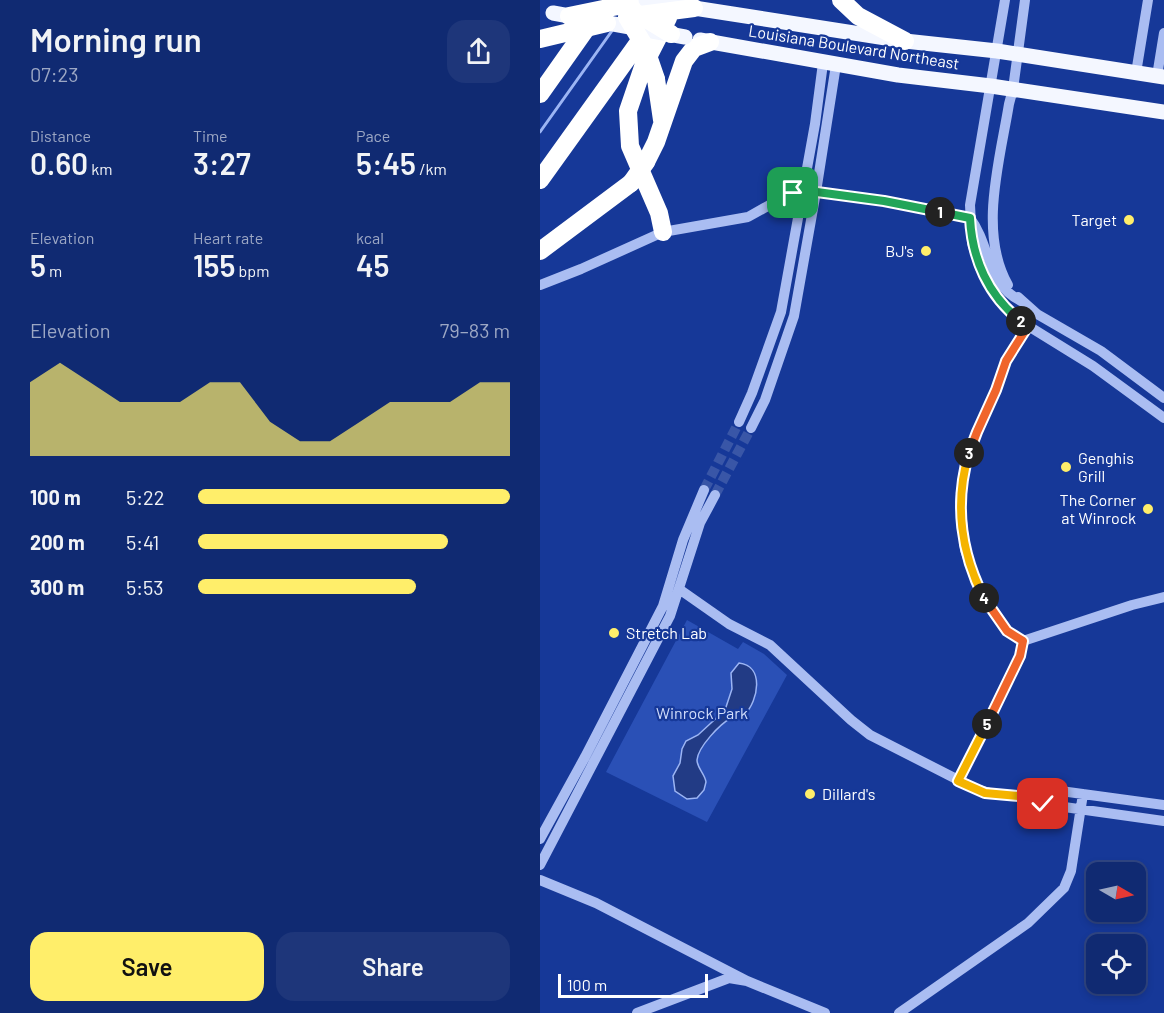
<!DOCTYPE html>
<meta charset="utf-8">
<style>
body{margin:0;font-family:Barlow,sans-serif;background:#1e367a;color:#f1f3f6;height:100vh;display:flex;flex-direction:column;font-size:22px;white-space:nowrap}
*{box-sizing:border-box;margin:0}
p{font-size:20px;color:#9ca7c4}
.icon{flex:none;width:33px;height:33px;fill:none;stroke:currentColor;stroke-width:2;stroke-linecap:round;stroke-linejoin:round}
.map{position:relative;flex:1;overflow:hidden}
.sheet{display:flex;flex-direction:column;background:#102a72;width:540px}
.sheet>*{flex:none}
.needle{width:39px;rotate:99deg}
.fabs{position:absolute;left:546px;top:862px;display:grid;gap:12px}
.fabs a{display:grid;place-items:center;width:60px;height:60px;border-radius:12px;background:#102a72;box-shadow:0 3px 9px #0003,0 0 0 2px #304684;font-size:30px}
.scale{position:absolute;left:18px;bottom:15px;width:150px;box-sizing:border-box;padding-left:6px;border:3px solid #fff;border-top:0;font-size:16px;line-height:21px;white-space:nowrap;color:#fff;-webkit-text-stroke:4px #163898;paint-order:stroke}
.pin{position:absolute;display:grid;place-items:center;width:51px;height:51px;color:#fff;margin:-26px;border-radius:12px;box-shadow:0 3px 9px #0006}
.km{position:absolute;width:30px;height:30px;margin:-15px;border-radius:50%;background:#222;color:#fff;font-size:16px;line-height:30px;text-align:center}
.round{display:grid;place-items:center;flex:none;width:63px;height:63px;border-radius:18px;background:#1e367a}
.headline{display:flex;align-items:center;justify-content:space-between;height:102px;padding:0 30px}
h1{font-size:33px;font-weight:600;line-height:45px}
.stats{display:grid;grid-template-columns:repeat(3,1fr);gap:9px;height:102px;padding:6px 30px}
.stats div{display:grid;align-content:center}
.stats b{font-size:30px;font-weight:600}
.stats small{font-size:16px;font-weight:400}
.stats p{font-size:16px}
.chart{height:168px;padding:12px 30px}
.chart p{display:flex;justify-content:space-between}
.chart svg{width:100%;height:108px;margin-top:6px;fill:#ffee6a;opacity:.7}
.action{display:flex;gap:12px;margin-top:auto;padding:12px 30px}
.action a{flex:1;height:69px;border-radius:18px;background:#ffee6a;color:#111;font-size:24px;font-weight:600;line-height:69px;text-align:center}
.action a+a{background:#1e367a;color:#f1f3f6}
ul{padding:0 30px;list-style:none;font-size:20px}
li{display:grid;grid-template-columns:96px 72px 1fr;align-items:center;height:45px}
li i{height:15px;border-radius:8px;background:#ffee6a}
main{display:flex;flex:1;min-height:0}
.map>svg:first-child{display:block}
.green{fill:#2a50b6}
.water{fill:#223b85;stroke:#9cb5f4;stroke-width:1.5}
.lines{fill:none;stroke-linecap:round;stroke-linejoin:round}
.stream{stroke:#9cb5f4;stroke-width:3}
.minor-tunnel{stroke:#3956a7;stroke-width:10;stroke-dasharray:10 5;stroke-linecap:butt}
.minor{stroke:#aabdf2;stroke-width:10}
.major{stroke:#f4f7ff;stroke-width:15}
.highway{stroke:#fff;stroke-width:18}
.major-bridge{stroke:#f4f7ff;stroke-width:15}
.highway-bridge{stroke:#fff;stroke-width:18}
.split-1-casing{stroke:#fff;stroke-width:12}
.split-2-casing{stroke:#fff;stroke-width:12}
.split-3-casing{stroke:#fff;stroke-width:12}
.split-4-casing{stroke:#fff;stroke-width:12}
.split-5-casing{stroke:#fff;stroke-width:12}
.split-6-casing{stroke:#fff;stroke-width:12}
.split-1{stroke:#22a559;stroke-width:8}
.split-2{stroke:#22a559;stroke-width:8}
.split-3{stroke:#f0652b;stroke-width:8}
.split-4{stroke:#f5b400;stroke-width:8}
.split-5{stroke:#f0652b;stroke-width:8}
.split-6{stroke:#f5b400;stroke-width:8}
.poi-dot{fill:#ffee6a;stroke:#163898;stroke-width:2}
.labels{text-anchor:middle;stroke-width:4.5;stroke-linejoin:round;paint-order:stroke}
.street-label{font-size:16px;fill:#fff;stroke:#163898}
.poi-label{font-size:16px;fill:#fff;stroke:#163898;text-anchor:end}
.park-label{font-size:16px;fill:#d1ddfc;stroke:#163898}
</style>
<main>
<section class="sheet">
<div class="headline"><div><h1>Morning run</h1><p>07:23</p></div><a class="round"><svg class="icon" aria-label="share" viewBox="0 0 24 24"><path d="M12 15V3M7 8l5-5 5 5M5 13v7h14v-7"/></svg></a></div>
<div class="stats">
<div><p>Distance</p><b>0.60<small> km</small></b></div>
<div><p>Time</p><b>3:27</b></div>
<div><p>Pace</p><b>5:45<small> /km</small></b></div>
</div>
<div class="stats">
<div><p>Elevation</p><b>5<small> m</small></b></div>
<div><p>Heart rate</p><b>155<small> bpm</small></b></div>
<div><p>kcal</p><b>45</b></div>
</div>
<div class="chart"><p><span>Elevation</span>79–83 m</p>
<svg viewBox="0 0 160 44" preserveAspectRatio="none"><path d="M0 44V14L10 6L20 14L30 22L40 22L50 22L60 14L70 14L80 30L90 38L100 38L110 30L120 22L130 22L140 22L150 14L160 14V44z"/></svg>
</div>
<ul>
<li><b>100 m</b>5:22<i style="width:100%"></i></li>
<li><b>200 m</b>5:41<i style="width:80%"></i></li>
<li><b>300 m</b>5:53<i style="width:70%"></i></li>
</ul>
<div class="action"><a>Save</a><a>Share</a></div>
</section>
<div class="map">
<svg width="624" height="1013" viewBox="0 0 624 1013">
<rect width="100%" height="100%" fill="#163898"/>
<path class="green" d="M147,620L198,649L203,642L224,654L247,675L167,822L66,772Z"/>
<path class="water" d="M199,663C225,666 218,701 205,714C200,715 195,715 191,718C180,724 158,747 157,760C157,768 165,774 166,782L164,790L157,798L147,799L135,791L133,776L140,763L142,749L146,741L158,735L185,710L192,689L191,673Z"/>
<g class="lines">
<path class="stream" d="M0,132L74,28"/>
<path class="minor-tunnel" d="M164,490L199,422
M175,495L211,428"/>
<path class="minor" d="M465,0L430,205L432,243L440,268L459,300L477,319L553,366L624,418
M596,73L608,0
M617,76L624,33
M0,285L41,269L123,232L208,217L249,194L262,190L344,201L430,218C451,246 446,284 481,301
M468,285C438,232 460,160 469,104L473,89L485,0
M478,297L497,314L561,351L624,398
M488,326L466,361L456,390L432,443L424,472L420,502L425,550L439,589L467,631L483,641L592,605L624,597
M199,422L212,393L241,312L275,124L283,63
M211,428L225,400L254,316L276,192L296,65
M139,589L189,624L230,645L311,720L330,735L436,789L454,794L489,797L503,804L624,821
M418,781L480,656L483,641
M489,797L506,789L624,805
M0,839L45,757L123,606L143,540L164,490
M0,865L130,616L160,523L175,495
M0,880L56,903L207,981
M97,1013L189,978L207,981L285,1013
M359,1013L488,923L524,888L531,871L543,794"/>
<path class="major" d="M154,8L365,41L457,51L624,77
M160,40L358,75L451,86L624,112"/>
<path class="highway" d="M301,0L318,16L365,41
M78,6L106,0
M116,79L122,120
M0,94L53,19
M106,162L116,142L144,61L154,48L170,42
M0,180L109,28
M123,232L119,213L90,146L88,111L103,67L128,18
M0,251L91,183"/>
<path class="major-bridge" d="M106,0L142,6
M13,13L145,37"/>
<path class="highway-bridge" d="M100,15L154,8
M100,15L131,34
M29,16L78,6
M87,17L105,47L116,79
M0,39L67,23
M91,183L106,162"/>
</g>
<g class="lines">
<defs>
<path id="split-1" d="M253,193L262,190L344,201L400,212"/>
<path id="split-2" d="M400,212L430,218C432,258 448,296 481,321"/>
<path id="split-3" d="M429,453L437,432L456,390L466,361L488,326L481,321"/>
<path id="split-4" d="M429,453C414,503 421,553 444,598"/>
<path id="split-5" d="M444,598L467,631L483,641L480,656L447,724"/>
<path id="split-6" d="M447,724L418,781L445,793L489,797L503,804"/>
</defs>
<use href="#split-1" class="split-1-casing"/>
<use href="#split-2" class="split-2-casing"/>
<use href="#split-3" class="split-3-casing"/>
<use href="#split-4" class="split-4-casing"/>
<use href="#split-5" class="split-5-casing"/>
<use href="#split-6" class="split-6-casing"/>
<use href="#split-1" class="split-1"/>
<use href="#split-2" class="split-2"/>
<use href="#split-3" class="split-3"/>
<use href="#split-4" class="split-4"/>
<use href="#split-5" class="split-5"/>
<use href="#split-6" class="split-6"/>
</g>
<g class="poi-dot">
<circle cx="589" cy="220" r="6"/>
<circle cx="386" cy="251" r="6"/>
<circle cx="526" cy="467" r="6"/>
<circle cx="608" cy="509" r="6"/>
<circle cx="74" cy="633" r="6"/>
<circle cx="270" cy="794" r="6"/>
</g>
<g class="labels">
<g class="street-label">
<text transform="translate(314 47) rotate(9)" y="6">Louisiana Boulevard Northeast</text>
</g>
<g class="poi-label">
<text x="577" y="226">Target</text>
<text x="374" y="257">BJ's</text>
<text x="538" y="464" text-anchor="start">Genghis<tspan x="538" dy="18">Grill</tspan></text>
<text x="596" y="506">The Corner<tspan x="596" dy="18">at Winrock</tspan></text>
<text x="86" y="639" text-anchor="start">Stretch Lab</text>
<text x="282" y="800" text-anchor="start">Dillard's</text>
</g>
<g class="park-label">
<text x="162" y="719">Winrock Park</text>
</g>
</g>
</svg>
<div class="fabs">
<a><svg class="needle" viewBox="-14 -14 28 28"><path d="M0-13l5 13h-10z" fill="#e53935"/><path d="M0 13l5-13h-10z" fill="#9ca7c4"/></svg></a>
<a><svg class="icon" aria-label="locate" viewBox="0 0 24 24"><circle cx="12" cy="12" r="6"/><path d="M12 2v4M12 18v4M2 12h4M18 12h4"/></svg></a>
</div>
<div class="scale">100 m</div>
<div class="pin" style="left:253px;top:193px;background:#1e9e55"><svg class="icon" aria-label="arrive" viewBox="0 0 24 24"><path d="M6 21V4h12l-3 4 3 4H6"/></svg></div>
<div class="pin" style="left:503px;top:804px;background:#d93025"><svg class="icon" aria-label="check" viewBox="0 0 24 24"><path d="M5 12l5 5 9-10"/></svg></div>
<b class="km" style="left:400px;top:212px">1</b>
<b class="km" style="left:481px;top:321px">2</b>
<b class="km" style="left:429px;top:453px">3</b>
<b class="km" style="left:444px;top:598px">4</b>
<b class="km" style="left:447px;top:724px">5</b>
</div>
</main>
